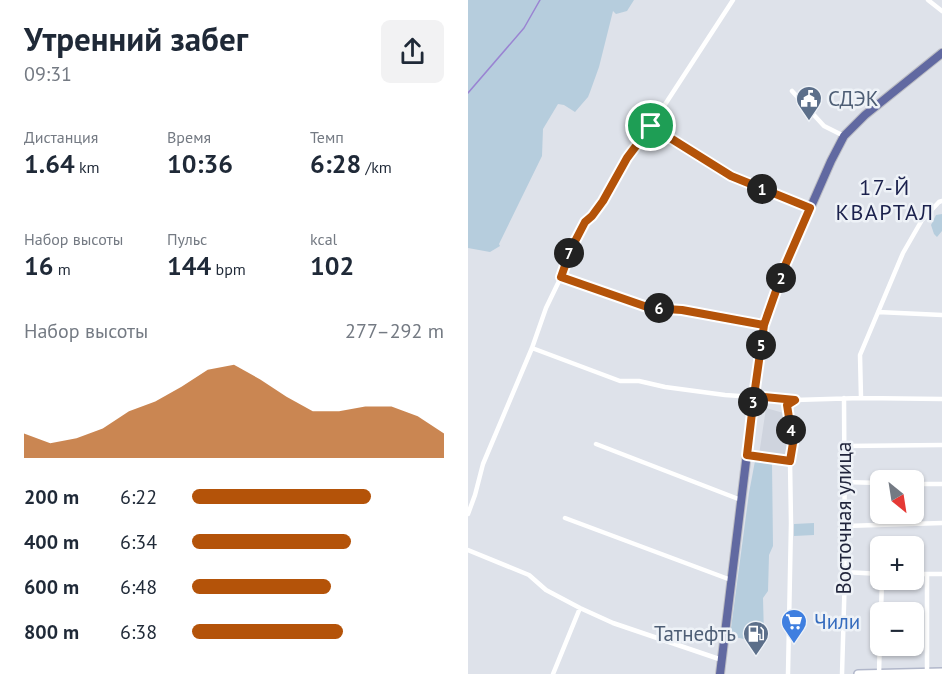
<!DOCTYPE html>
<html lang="ru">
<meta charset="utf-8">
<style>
body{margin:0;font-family:"PT Sans",sans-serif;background:#f2f2f3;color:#1f2937;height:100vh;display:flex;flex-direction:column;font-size:22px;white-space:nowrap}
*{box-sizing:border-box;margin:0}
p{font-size:20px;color:#747a83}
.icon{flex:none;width:33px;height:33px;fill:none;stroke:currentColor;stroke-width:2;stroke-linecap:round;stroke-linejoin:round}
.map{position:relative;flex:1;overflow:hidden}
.details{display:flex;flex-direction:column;background:#fff;width:468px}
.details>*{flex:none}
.needle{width:39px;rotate:150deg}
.tools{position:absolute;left:402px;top:470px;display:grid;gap:12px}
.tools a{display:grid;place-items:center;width:54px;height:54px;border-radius:9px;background:#fff;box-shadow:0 2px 4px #0004;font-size:30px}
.pin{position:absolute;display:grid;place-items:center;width:51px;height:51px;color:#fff;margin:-26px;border:3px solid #fff;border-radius:50%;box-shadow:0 2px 6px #0007}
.km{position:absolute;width:30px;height:30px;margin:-15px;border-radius:50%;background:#222;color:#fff;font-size:16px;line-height:30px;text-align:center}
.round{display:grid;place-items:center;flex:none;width:63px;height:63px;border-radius:9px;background:#f2f2f3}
.head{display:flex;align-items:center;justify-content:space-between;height:102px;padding:0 24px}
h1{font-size:33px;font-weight:700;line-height:45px}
.stats{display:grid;grid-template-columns:repeat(3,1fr);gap:9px;height:102px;padding:6px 24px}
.stats div{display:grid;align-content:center}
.stats b{font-size:26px;font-weight:700}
.stats small{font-size:16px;font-weight:400}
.stats p{font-size:16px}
.chart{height:168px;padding:12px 24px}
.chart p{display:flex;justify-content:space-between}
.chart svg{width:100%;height:108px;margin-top:6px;fill:#b45309;opacity:.7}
ul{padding:0 24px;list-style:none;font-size:20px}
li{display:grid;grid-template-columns:96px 72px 1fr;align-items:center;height:45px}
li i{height:15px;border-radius:8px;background:#b45309}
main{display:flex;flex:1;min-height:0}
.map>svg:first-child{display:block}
.built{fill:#cfd4de}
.green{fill:#b6cddd}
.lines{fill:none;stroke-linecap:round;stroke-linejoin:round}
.stream{stroke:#9a84d2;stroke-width:1.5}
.secondary-casing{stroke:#b1b7ca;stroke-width:10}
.primary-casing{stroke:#bcbdc4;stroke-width:10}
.street{stroke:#fff;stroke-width:4.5}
.secondary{stroke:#fff;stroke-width:7}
.primary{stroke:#6169a1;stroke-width:8}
.route-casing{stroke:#fff;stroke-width:12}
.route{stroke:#b45309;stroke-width:8}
.labels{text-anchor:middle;stroke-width:5;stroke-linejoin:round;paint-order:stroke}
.service-label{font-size:21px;fill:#4e5e75;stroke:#eef2f7;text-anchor:start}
.street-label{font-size:21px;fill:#1f233a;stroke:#eef2f7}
.shop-label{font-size:21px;fill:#366cbe;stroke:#eef2f7;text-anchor:start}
.neighbourhood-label{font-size:22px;letter-spacing:1.5px;fill:#1b214d;stroke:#eef2f7}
</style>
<main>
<section class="details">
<div class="head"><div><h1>Утренний забег</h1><p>09:31</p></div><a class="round"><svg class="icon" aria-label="share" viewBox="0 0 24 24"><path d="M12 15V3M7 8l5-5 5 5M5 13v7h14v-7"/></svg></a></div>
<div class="stats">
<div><p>Дистанция</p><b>1.64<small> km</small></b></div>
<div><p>Время</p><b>10:36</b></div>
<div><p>Темп</p><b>6:28<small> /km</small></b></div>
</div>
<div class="stats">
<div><p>Набор высоты</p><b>16<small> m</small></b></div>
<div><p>Пульс</p><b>144<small> bpm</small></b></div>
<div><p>kcal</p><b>102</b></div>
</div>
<div class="chart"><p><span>Набор высоты</span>277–292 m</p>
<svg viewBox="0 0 160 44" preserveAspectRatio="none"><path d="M0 44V34L10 38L20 36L30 32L40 25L50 21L60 15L70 8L80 6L90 12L100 19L110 25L120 25L130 23L140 23L150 27L160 34V44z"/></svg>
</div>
<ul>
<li><b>200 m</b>6:22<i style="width:71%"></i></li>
<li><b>400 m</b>6:34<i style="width:63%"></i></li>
<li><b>600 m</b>6:48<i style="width:55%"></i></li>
<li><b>800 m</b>6:38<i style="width:60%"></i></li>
</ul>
</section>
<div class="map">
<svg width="474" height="674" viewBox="0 0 474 674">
<rect width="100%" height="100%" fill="#dee2ea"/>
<path class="built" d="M298,408L319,414V456L291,455Z"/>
<path class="green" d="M0,0H166L159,11L148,14L145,11L131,67L122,92L120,97L107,112L96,105L90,104L75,129L74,156L31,244L32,246L22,252L0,248Z
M474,214V231L469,237L466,234L463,225L468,215Z
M287,461L304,463L305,546L301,555L300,591L295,598L296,636L290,642L262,636L281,493Z
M346,523V535L326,536V524Z"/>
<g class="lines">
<path class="stream" d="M0,93L56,28L72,0"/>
<defs>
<path id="secondary" d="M390,674L474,672"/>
<path id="primary" d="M252,674L286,396L298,318L316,268L363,161L376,136L397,115L474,53"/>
</defs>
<use href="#secondary" class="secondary-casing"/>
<use href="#primary" class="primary-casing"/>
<path class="street" d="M460,0L474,11
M324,91L356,126L376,136
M183,126L263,176L342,208
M93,277L182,308L214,310L296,325
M410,312L474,315
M64,348L152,381H171L197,387L257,395L327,400L393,398L474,399
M393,398L392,355L435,253L454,220L471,202L474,201
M128,444L273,500
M376,446L474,445
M279,455L322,461
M376,482L412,483
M446,484H474
M0,514L7,495L15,464L64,348L78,308L93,277L103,249L117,222L124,216L135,201L159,157L183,126L265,0
M97,518L263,580
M377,526L474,523
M0,550L61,575L78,590L112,608L145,623L254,660
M377,572L412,574
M446,574H474
M459,575V673
M413,612L414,579
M85,674L112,608
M320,674L323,523L322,461L325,443L319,404L327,400
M374,674L377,572L376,398
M411,674L412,635"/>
<use href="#secondary" class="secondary"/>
<use href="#primary" class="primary"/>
</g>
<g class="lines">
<defs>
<path id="route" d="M183,126L263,176L342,208L316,268L296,325L286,396L279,455L322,461L325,443L319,405L327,400L286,396L296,325L214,310L182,308L93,277L103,249L117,222L124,216L135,201L159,158L183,126"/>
</defs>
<use href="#route" class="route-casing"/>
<use href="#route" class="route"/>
</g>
<defs>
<symbol id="civic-pin" viewBox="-11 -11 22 30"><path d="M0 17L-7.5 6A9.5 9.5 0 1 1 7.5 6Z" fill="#5c6f8a" stroke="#eef2f7"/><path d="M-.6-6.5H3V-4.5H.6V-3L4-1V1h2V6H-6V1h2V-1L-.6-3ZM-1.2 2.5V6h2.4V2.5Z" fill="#fff"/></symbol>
<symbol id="supermarket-pin" viewBox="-11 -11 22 30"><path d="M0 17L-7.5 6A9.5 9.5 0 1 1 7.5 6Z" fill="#3f7fe0" stroke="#eef2f7"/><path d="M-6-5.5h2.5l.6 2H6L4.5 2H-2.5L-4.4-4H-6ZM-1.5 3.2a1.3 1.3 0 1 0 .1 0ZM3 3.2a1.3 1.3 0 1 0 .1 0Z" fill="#fff"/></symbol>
<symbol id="fuel-pin" viewBox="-11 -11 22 30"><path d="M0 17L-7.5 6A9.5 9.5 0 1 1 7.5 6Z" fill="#5c6f8a" stroke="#eef2f7"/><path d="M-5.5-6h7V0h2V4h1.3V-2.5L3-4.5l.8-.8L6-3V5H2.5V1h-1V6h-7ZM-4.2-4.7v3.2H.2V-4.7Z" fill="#fff"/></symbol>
</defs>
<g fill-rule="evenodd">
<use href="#civic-pin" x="326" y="84" width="30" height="40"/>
<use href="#supermarket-pin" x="311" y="607" width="30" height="40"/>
<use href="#fuel-pin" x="273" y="619" width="30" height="40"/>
</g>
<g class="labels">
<g class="service-label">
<text x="360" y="106">СДЭК</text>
<text x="268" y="641" text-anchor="end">Татнефть</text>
</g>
<g class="street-label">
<text transform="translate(376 518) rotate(-90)" y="7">Восточная улица</text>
</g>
<g class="shop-label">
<text x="346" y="629">Чили</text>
</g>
<g class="neighbourhood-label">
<text x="417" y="195">17-Й<tspan x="417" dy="25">КВАРТАЛ</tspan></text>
</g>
</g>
</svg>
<div class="tools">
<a><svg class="needle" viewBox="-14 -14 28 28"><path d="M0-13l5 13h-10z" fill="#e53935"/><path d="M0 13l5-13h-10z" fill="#747a83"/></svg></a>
<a>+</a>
<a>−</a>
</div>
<div class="pin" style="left:183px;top:126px;background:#1e9e55"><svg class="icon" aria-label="arrive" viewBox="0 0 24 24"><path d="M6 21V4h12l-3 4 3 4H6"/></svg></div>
<b class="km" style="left:294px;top:189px">1</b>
<b class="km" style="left:313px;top:278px">2</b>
<b class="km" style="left:285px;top:402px">3</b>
<b class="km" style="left:323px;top:430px">4</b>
<b class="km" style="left:293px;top:345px">5</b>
<b class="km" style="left:191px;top:308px">6</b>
<b class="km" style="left:101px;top:253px">7</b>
</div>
</main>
